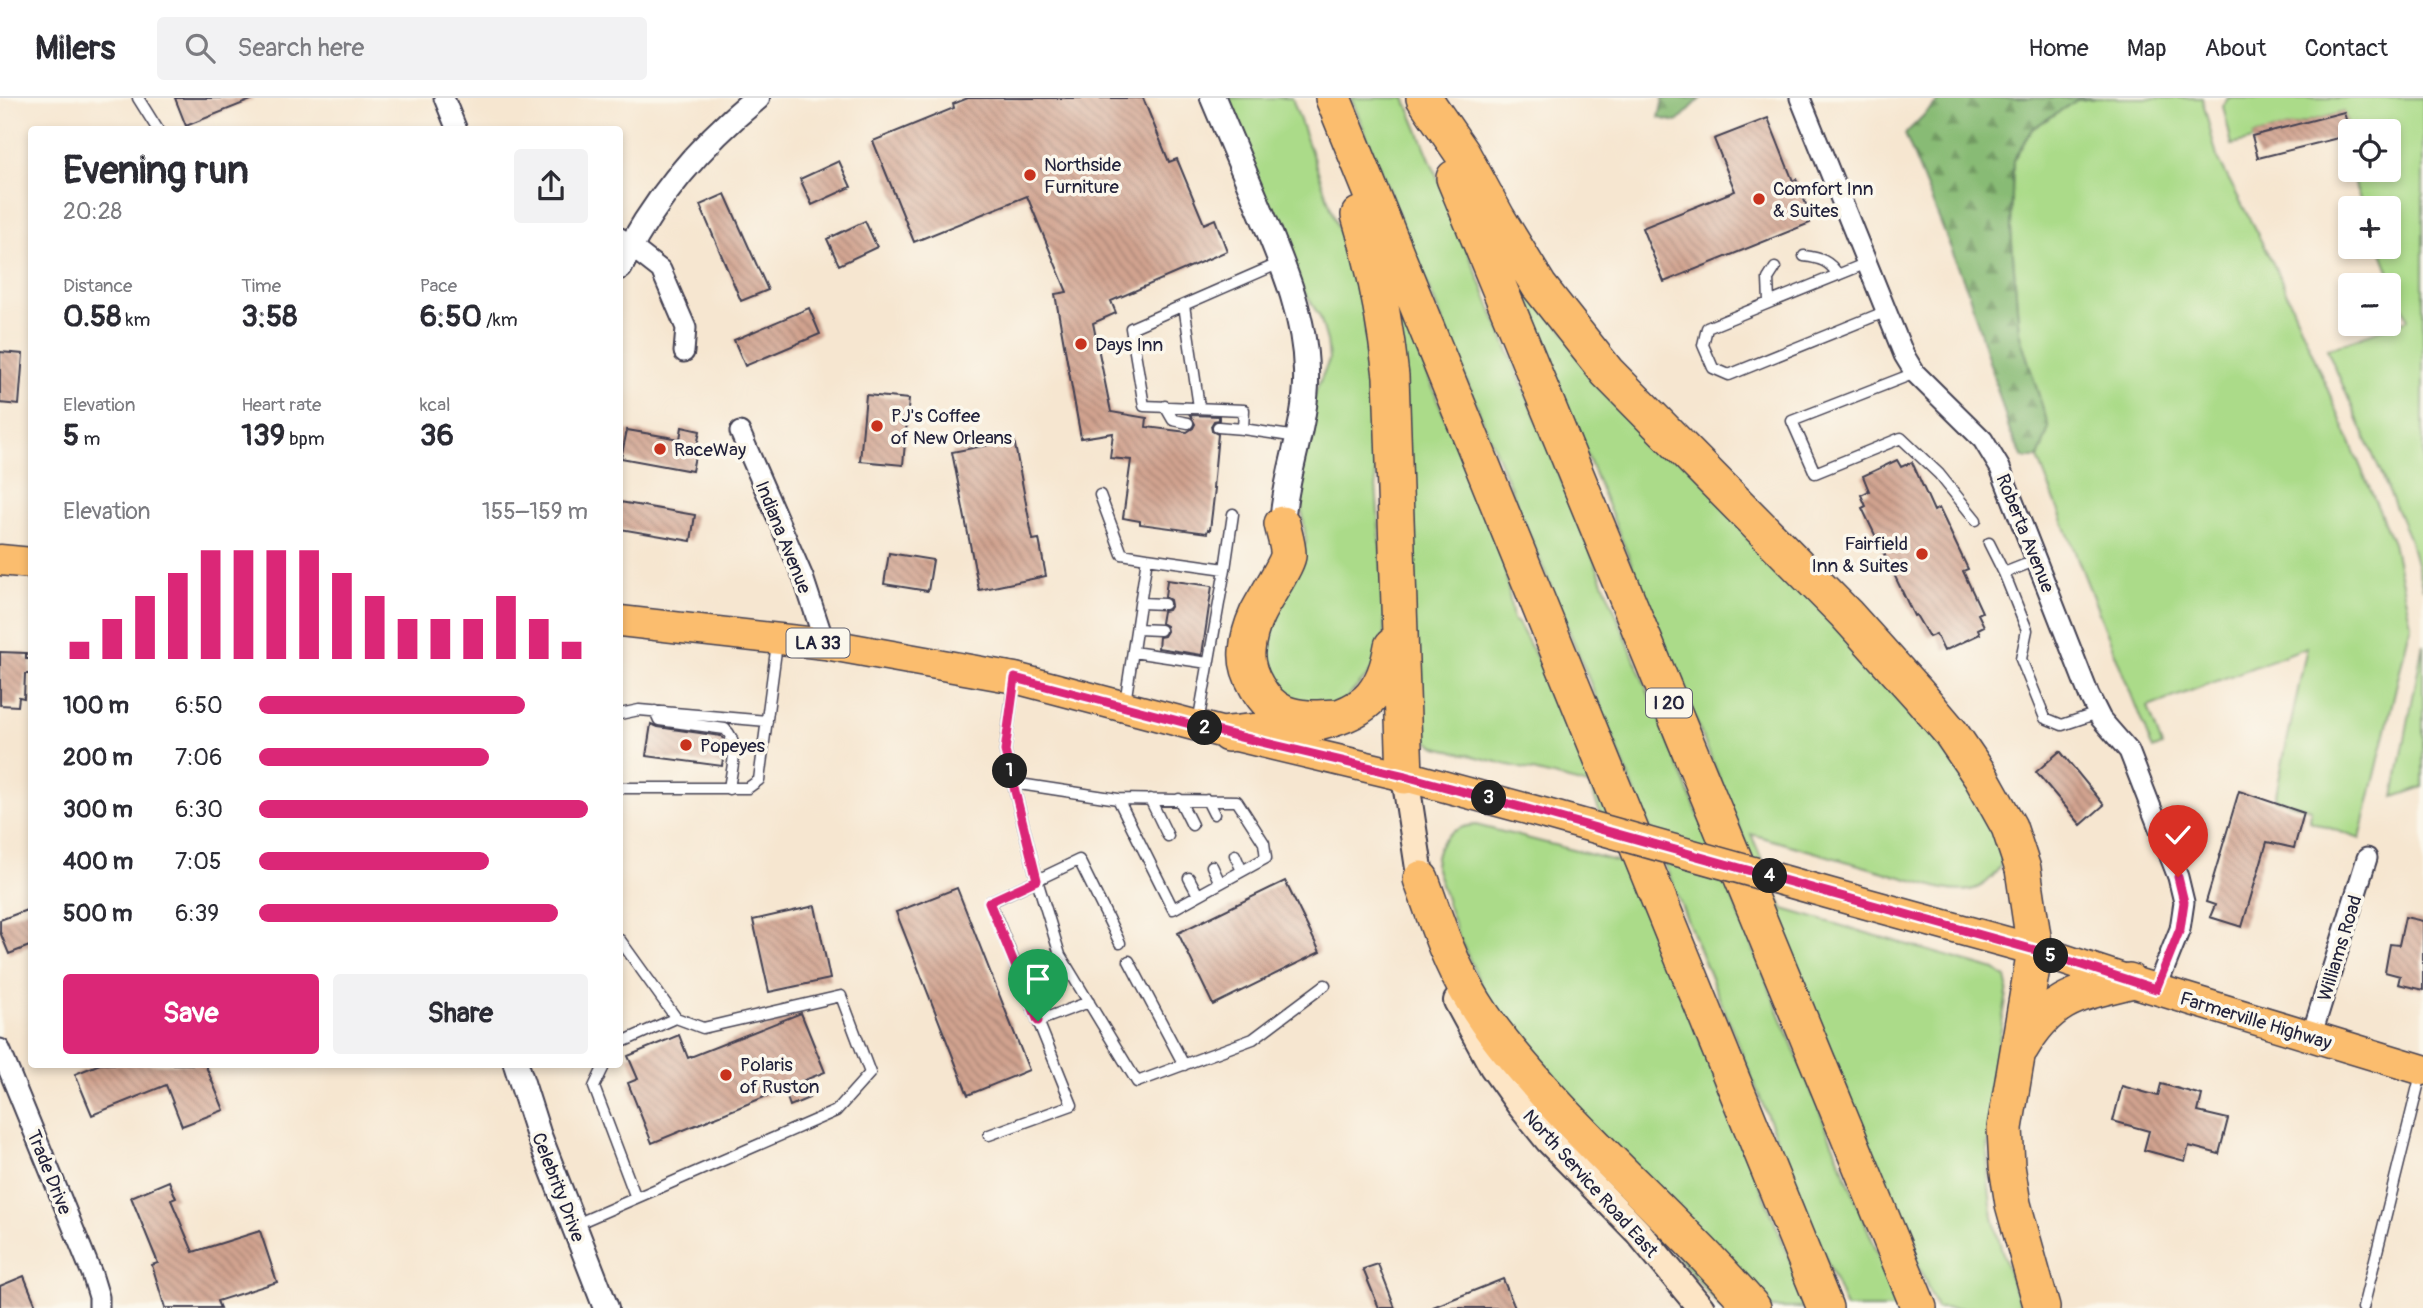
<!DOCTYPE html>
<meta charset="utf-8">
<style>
body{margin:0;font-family:Pangolin,sans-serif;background:#f2f2f3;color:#2b2b33;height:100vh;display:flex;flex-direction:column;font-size:26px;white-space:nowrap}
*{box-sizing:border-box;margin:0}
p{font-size:23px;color:#7c7c81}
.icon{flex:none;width:38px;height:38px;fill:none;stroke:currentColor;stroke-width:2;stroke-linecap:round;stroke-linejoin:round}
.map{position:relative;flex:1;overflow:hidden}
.details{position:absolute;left:28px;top:28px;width:595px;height:942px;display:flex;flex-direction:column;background:#fff;border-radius:7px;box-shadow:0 4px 10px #0003}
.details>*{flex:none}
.controls{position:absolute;left:2338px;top:21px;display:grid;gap:14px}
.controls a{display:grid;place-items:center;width:63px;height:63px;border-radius:7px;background:#fff;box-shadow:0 4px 10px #0003;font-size:35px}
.pin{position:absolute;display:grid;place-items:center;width:60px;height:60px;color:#fff;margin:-72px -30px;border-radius:50% 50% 50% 0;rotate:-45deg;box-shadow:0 0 7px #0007}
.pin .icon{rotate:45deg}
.km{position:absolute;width:35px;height:35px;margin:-18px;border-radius:50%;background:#222;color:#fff;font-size:19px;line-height:35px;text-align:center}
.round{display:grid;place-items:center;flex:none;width:74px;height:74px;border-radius:7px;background:#f2f2f3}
.summary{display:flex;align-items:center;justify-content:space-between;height:119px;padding:0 35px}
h1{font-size:38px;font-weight:700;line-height:52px}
.stats{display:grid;grid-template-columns:repeat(3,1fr);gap:10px;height:119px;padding:7px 35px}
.stats div{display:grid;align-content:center}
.stats b{font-size:30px;font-weight:700}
.stats small{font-size:19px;font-weight:400}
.stats p{font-size:19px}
.chart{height:196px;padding:14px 35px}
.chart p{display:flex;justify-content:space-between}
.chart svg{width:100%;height:126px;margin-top:7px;stroke:#db2777;stroke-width:6}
.primary-button{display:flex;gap:14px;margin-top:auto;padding:14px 35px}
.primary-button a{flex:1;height:80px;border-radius:7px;background:#db2777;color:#fff;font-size:28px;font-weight:700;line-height:80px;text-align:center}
.primary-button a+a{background:#f2f2f3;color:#2b2b33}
ul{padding:0 35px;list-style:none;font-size:23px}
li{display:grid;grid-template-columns:112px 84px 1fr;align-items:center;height:52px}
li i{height:18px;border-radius:9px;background:#db2777}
header{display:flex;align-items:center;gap:42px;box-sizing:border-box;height:98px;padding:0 35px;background:#fff;border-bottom:2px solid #e1e1e2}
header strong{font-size:33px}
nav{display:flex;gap:38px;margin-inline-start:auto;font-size:24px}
.search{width:490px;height:63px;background:#f2f2f3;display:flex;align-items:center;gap:18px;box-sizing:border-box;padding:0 24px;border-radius:7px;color:#7c7c81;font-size:26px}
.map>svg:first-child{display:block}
.grass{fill:#abdb89;stroke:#667e62;stroke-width:2;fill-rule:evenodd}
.forest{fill:url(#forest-firs);stroke:#556e58;stroke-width:2}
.building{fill:url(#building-back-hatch)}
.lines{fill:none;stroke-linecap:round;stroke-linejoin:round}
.service-casing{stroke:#423f51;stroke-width:13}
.minor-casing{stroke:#423f51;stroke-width:23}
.tertiary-casing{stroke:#423f51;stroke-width:28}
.secondary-casing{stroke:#423f51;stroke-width:30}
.primary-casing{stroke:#423f51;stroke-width:33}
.motorway-casing{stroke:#423f51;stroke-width:38}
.service{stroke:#fff;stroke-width:10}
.minor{stroke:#fff;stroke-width:19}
.tertiary{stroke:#fff;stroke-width:24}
.secondary{stroke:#fde5c5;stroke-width:26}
.primary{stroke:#fbbd6e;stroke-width:30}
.motorway{stroke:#fbbd6e;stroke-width:35}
.primary-bridge-casing{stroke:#423f51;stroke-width:33;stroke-linecap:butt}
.primary-bridge{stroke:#fbbd6e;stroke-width:30}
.route-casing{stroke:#fff;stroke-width:14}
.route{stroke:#db2777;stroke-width:9}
.poi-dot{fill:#c8321e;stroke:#fbf7ec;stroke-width:2.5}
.labels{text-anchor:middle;stroke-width:7;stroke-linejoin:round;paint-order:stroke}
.shield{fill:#fbf7ec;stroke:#636270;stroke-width:2}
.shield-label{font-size:18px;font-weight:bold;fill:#22223b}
.poi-label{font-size:19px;fill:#22223b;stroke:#fbf7ec;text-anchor:start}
.street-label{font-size:19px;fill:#22223b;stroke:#fbf7ec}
</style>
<header>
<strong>Milers</strong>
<div class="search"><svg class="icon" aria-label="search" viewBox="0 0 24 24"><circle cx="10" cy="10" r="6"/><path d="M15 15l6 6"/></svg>Search here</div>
<nav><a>Home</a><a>Map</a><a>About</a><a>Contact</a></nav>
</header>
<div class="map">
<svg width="2423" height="1210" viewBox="0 0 2423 1210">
<defs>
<pattern id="forest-firs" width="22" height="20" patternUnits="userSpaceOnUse" patternTransform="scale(1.75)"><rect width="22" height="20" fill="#88bb75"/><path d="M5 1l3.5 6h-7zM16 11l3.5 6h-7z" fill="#6f9861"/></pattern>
<pattern id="building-back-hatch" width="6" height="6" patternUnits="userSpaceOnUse" patternTransform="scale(1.75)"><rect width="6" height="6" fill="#d1a38f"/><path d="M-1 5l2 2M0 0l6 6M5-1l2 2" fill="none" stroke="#a98476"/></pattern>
</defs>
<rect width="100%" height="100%" fill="#fbf7ec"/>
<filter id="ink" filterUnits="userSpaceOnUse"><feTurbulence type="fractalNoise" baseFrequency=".0143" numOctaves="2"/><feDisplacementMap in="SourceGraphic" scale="14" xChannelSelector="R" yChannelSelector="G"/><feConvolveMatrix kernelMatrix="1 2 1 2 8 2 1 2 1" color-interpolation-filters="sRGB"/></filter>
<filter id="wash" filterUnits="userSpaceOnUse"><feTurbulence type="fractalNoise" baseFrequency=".00686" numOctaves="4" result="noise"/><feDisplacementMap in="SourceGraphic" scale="28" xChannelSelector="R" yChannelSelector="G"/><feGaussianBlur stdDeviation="1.57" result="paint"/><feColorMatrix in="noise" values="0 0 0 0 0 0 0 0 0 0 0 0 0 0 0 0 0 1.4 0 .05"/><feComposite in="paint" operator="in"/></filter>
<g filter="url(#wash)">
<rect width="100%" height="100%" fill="#f6e6d0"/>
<path class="grass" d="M1225,0H1292L1342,141L1364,213L1385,516L1383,561L1341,606L1291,611L1253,562L1293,466L1306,445L1303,418L1298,400L1297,379L1315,295L1329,262L1327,243L1320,219L1300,187Z
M1351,0H1405L1900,1210H1846Z
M2095,0H2202L2217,59L2279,177L2393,445L2411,526L2360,741L2310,723L2311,711L2275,701L2307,549L2148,609L2162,648L2153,652L2038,360L2049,330L2019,234L2011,131L2013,62L2032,31L2077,2Z
M2228,0H2423V491L2409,440L2327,251L2408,222L2380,149H2389V110H2364L2335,40L2350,37L2344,14L2253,38V42L2232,47L2223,8ZM2350,33H2389V72H2350Z
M1515,181L1875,564L1991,712L2003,763C1989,789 1973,797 1943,791L1751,736L1783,811L1995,872L2006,880L2008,889C1996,964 1978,1041 1993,1118C1999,1149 2011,1180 2021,1210H1936Z
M1393,207H1399L1504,464L1513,522L1518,525L1537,560L1594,684L1810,1210H1769L1542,978L1482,889L1457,835L1435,768C1436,743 1451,728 1476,727L1620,764L1589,687L1437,649L1430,645L1417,633Z
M2423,546V689L2394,699Z
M1642,1117L1740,1210H1721Z"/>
<path class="forest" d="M1663,0H1701L1677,24L1659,20Z
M1941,0H2095L2077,2L2032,31L2013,62L2011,131L2019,234L2049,330L2038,360H2023L2010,334L1968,193L1905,36Z"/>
<g id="blocks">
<path class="building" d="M175,0H253L254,1L186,28Z
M968,0H1143L1169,64L1177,61L1204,126L1215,121L1227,153L1111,203L1116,215L1093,225L1111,314L1147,320L1146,329L1187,334L1193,330L1195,326L1190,317L1219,318V322L1214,323L1211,328L1212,333L1218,336L1213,390H1215L1210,432L1208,431L1207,435L1140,426V423L1123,420L1131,362L1110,360L1113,335L1081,340L1055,196L1067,194L1027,98L914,144L873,43L954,10L953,6Z
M2344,14L2350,37L2258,60L2252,38Z
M1768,20L1793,83L1796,81L1807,109L1804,111L1810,125L1664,184L1642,130L1735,93L1714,41Z
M839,63L851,89L812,107L800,81Z
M725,96L768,192L741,203L700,107Z
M865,123L877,149L839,167L827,141Z
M809,210L820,236L745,268L734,242Z
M0,254L23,256L19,307L0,305Z
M866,297L909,301L903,367L860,363Z
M682,329L700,333L692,373L621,360L627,332L680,341Z
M1014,342L1033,442L1039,441L1046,478L979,492L952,354Z
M1897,362L1901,369L1912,364L1934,413L1939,410L1968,471L1963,473L1982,514L1978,516L1984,528L1978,531L1980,536L1944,553L1936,536L1929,539L1916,517L1914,518L1862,410L1866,408L1861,397L1869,393L1863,378Z
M620,404L695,417L691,443L620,431Z
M889,455L933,462L928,493L884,486Z
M1167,482L1212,488L1202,557L1158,550L1159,539L1164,538L1167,533L1166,528L1161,525L1163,513L1168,512L1171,507L1170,502L1165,499Z
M0,554L26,555V561H31L30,576H25L24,600L19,599L18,608L0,607Z
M651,626L658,629L721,638L725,644L722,668L646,658Z
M2060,653L2104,707L2081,727L2036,674Z
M2239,693L2304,715L2294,750L2267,744L2242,829L2210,819L2215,807L2206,804Z
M1285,783L1320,854L1213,907L1178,835Z
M957,790L1029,972L968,997L896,814Z
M815,808L830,881L769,894L753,822Z
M32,810V847L9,856L0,834V822Z
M2405,819L2423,823V892L2398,886L2400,878L2385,874L2390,846L2399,847Z
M801,915L825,974L802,983L809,1000L790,1008L784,991L652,1045L628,985L638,981L628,958L679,937L688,960Z
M100,966H205L224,1012L182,1028L166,987L92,1017L75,976Z
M2161,986L2202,997L2198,1014L2228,1021L2219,1056L2189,1048L2185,1063L2144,1052L2149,1033L2113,1023L2122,988L2158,998Z
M169,1083L176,1100L171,1102L193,1154L260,1133L277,1184L217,1203L220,1210H165L152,1167L158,1165L131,1099Z
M1378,1166L1395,1210H1379L1363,1171Z
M24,1178L37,1210H0V1188Z
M1503,1181L1515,1210H1433V1209Z"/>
</g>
</g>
<g filter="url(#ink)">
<use href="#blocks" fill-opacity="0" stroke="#423f51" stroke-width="2"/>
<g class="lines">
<defs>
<path id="service" d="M138,0L158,32
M1804,158C1820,160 1830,163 1838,177
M1280,165L1131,230L1144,308L1244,312L1243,331L1297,339
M1867,165L1707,230L1703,247L1713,270L1729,277L1887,213
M1769,204L1768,181L1775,170
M1184,207L1199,309
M1915,275L1792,323L1815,375L1901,340L1939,376L1976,422
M1165,308L1173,322L1188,325
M1218,329L1243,331
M1100,397L1122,456L1147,460
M1989,445L2004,475L2027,532L2021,561L2045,620L2062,627L2098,615
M1225,471L1233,416
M2004,475L2037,462
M1141,505L1164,506
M1137,531L1160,532
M1133,554L1208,565
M1125,605L1147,460L1225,471L1198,625
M655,613L659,622L725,631C741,645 731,672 729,691
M620,616L639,612L767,623
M1013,685L1118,701L1173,811L1266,760L1264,745L1237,703L1118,701
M620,690H748L759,682L777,545
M1150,701L1168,738
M1179,701L1192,727
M1207,702L1214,716
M1235,757L1242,773
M1212,768L1220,785
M1189,780L1198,797
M1120,845L1079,762L1037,782L1060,857L1137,984L1253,941L1325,887
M1129,863L1184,967
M1038,923L1089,904
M620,945L676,920
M605,966L594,989L636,1100
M989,1037L1072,1007L990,804L1037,782L1005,653L1014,584
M574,1127L836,1013L870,975L841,898L703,930L676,920L620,842
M2363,1210L2421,976"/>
<path id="minor" d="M444,0L457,32
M1800,0L1904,257L1915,275L1983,342L2000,370L2089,597L2101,621L2129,653L2178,779L2184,804L2180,831L2156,891
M620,140L661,172L686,230L684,254
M740,334L803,479L825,546
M2311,939L2367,760
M0,951L92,1176L99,1199V1210"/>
<path id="tertiary" d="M1213,0C1229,38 1245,76 1261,114C1282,165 1305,217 1306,273C1308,325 1285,375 1282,426
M620,169C652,104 701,46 757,0
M516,966L538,1035L606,1210"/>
<path id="secondary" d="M1405,678L1423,797
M1457,903L1493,969L1520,1007L1548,1042L1638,1134L1701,1210"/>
<path id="primary" d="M0,462L32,465
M620,523L825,546L1015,580L1228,636L1405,678L1546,716
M1853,802L2035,852L2129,883L2423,972"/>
<path id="motorway" d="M1333,0L1825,1210
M1424,0L1462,55L1498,121L1539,188L1607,274L1846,516L1918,596L1951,635L1981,679L2009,729L2023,771L2035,852L2005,1030L2007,1068L2013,1106L2042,1210
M1454,80L1919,1210
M1359,117C1375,170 1385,223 1391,278L1405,678
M1282,426C1284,435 1289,450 1288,458C1286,469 1263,503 1257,516C1252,527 1248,540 1247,553C1245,575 1263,606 1284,615C1301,622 1320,620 1338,619
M1228,636C1269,631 1344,631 1372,598C1384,584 1389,566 1392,548
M1421,781C1435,819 1447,859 1468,894C1490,933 1520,966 1549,999C1615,1072 1689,1136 1753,1210
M2021,950C2050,900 2076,896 2129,883"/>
</defs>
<use href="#service" class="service-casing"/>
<use href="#minor" class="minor-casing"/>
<use href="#tertiary" class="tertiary-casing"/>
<use href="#secondary" class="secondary-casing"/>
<use href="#primary" class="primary-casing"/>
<use href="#motorway" class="motorway-casing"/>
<use href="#service" class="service"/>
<use href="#minor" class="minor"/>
<use href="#tertiary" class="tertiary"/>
<use href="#secondary" class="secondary"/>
<use href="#primary" class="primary"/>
<use href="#motorway" class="motorway"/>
<defs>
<path id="primary-bridge" d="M1546,716L1853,802"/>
</defs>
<use href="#primary-bridge" class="primary-bridge-casing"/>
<use href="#primary-bridge" class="primary-bridge"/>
</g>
</g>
<g class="lines" filter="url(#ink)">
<defs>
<path id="route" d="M1038,923L989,804L1037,782L1005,653L1015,580L1228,636L1405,678L1546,716L2035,852L2156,891L2180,831L2184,804L2178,779"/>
</defs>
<use href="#route" class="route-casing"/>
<use href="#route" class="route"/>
</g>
<g class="poi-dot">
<circle cx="1030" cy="77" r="7"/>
<circle cx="1759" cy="101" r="7"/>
<circle cx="1081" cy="246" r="7"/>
<circle cx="877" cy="328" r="7"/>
<circle cx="660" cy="351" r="7"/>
<circle cx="1922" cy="456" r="7"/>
<circle cx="686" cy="647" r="7"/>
<circle cx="726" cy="977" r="7"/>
</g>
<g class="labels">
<g class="shield">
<rect x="786.5" y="530.5" width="63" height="29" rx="5"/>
<rect x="1646" y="590.5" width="46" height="29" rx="5"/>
</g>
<g class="shield-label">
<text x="818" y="551">LA 33</text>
<text x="1669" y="611">I 20</text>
</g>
<g class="poi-label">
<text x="1044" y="73">Northside<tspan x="1044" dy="22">Furniture</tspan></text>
<text x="1773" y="97">Comfort Inn<tspan x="1773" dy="22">&amp; Suites</tspan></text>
<text x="1095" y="253">Days Inn</text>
<text x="891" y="324">PJ's Coffee<tspan x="891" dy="22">of New Orleans</tspan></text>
<text x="674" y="358">RaceWay</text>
<text x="1908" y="452" text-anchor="end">Fairfield<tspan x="1908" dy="22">Inn &amp; Suites</tspan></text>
<text x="700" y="654">Popeyes</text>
<text x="740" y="973">Polaris<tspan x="740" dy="22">of Ruston</tspan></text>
</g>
<g class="street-label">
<text transform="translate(2026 435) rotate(68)" y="7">Roberta Avenue</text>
<text transform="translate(784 439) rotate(68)" y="7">Indiana Avenue</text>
<text transform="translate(2339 850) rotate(-73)" y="7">Williams Road</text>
<text transform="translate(2256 922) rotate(17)" y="7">Farmerville Highway</text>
<text transform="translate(50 1074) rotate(68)" y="7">Trade Drive</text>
<text transform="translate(1591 1085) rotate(48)" y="7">North Service Road East</text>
<text transform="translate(559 1089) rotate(69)" y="7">Celebrity Drive</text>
</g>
</g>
</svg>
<div class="controls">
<a><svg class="icon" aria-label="locate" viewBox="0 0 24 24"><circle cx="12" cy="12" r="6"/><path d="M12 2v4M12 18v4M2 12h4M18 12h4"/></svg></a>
<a>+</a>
<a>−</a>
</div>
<div class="pin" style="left:1038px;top:923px;background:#1e9e55"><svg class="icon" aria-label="arrive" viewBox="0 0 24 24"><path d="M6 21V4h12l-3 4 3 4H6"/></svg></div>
<div class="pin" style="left:2178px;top:779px;background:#d93025"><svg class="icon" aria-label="check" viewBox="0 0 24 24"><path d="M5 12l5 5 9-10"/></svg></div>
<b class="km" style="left:1010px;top:673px">1</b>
<b class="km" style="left:1205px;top:630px">2</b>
<b class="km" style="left:1489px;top:700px">3</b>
<b class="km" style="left:1770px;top:778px">4</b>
<b class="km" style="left:2051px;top:858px">5</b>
<section class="details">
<div class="summary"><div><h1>Evening run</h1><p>20:28</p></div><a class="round"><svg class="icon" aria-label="share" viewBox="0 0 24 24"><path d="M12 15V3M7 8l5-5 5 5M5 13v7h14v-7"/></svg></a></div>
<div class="stats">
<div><p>Distance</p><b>0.58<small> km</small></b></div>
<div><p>Time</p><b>3:58</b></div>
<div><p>Pace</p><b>6:50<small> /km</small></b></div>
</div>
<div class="stats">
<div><p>Elevation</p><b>5<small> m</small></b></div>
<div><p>Heart rate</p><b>139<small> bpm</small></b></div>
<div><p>kcal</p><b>36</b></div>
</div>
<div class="chart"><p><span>Elevation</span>155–159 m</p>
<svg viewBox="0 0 160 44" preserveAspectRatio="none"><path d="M5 44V38M15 44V30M25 44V22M35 44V14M45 44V6M55 44V6M65 44V6M75 44V6M85 44V14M95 44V22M105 44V30M115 44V30M125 44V30M135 44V22M145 44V30M155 44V38"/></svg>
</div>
<ul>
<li><b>100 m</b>6:50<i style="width:81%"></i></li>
<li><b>200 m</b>7:06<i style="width:70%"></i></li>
<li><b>300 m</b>6:30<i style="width:100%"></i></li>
<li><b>400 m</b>7:05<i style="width:70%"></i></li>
<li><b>500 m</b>6:39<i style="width:91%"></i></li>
</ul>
<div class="primary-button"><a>Save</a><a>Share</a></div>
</section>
</div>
